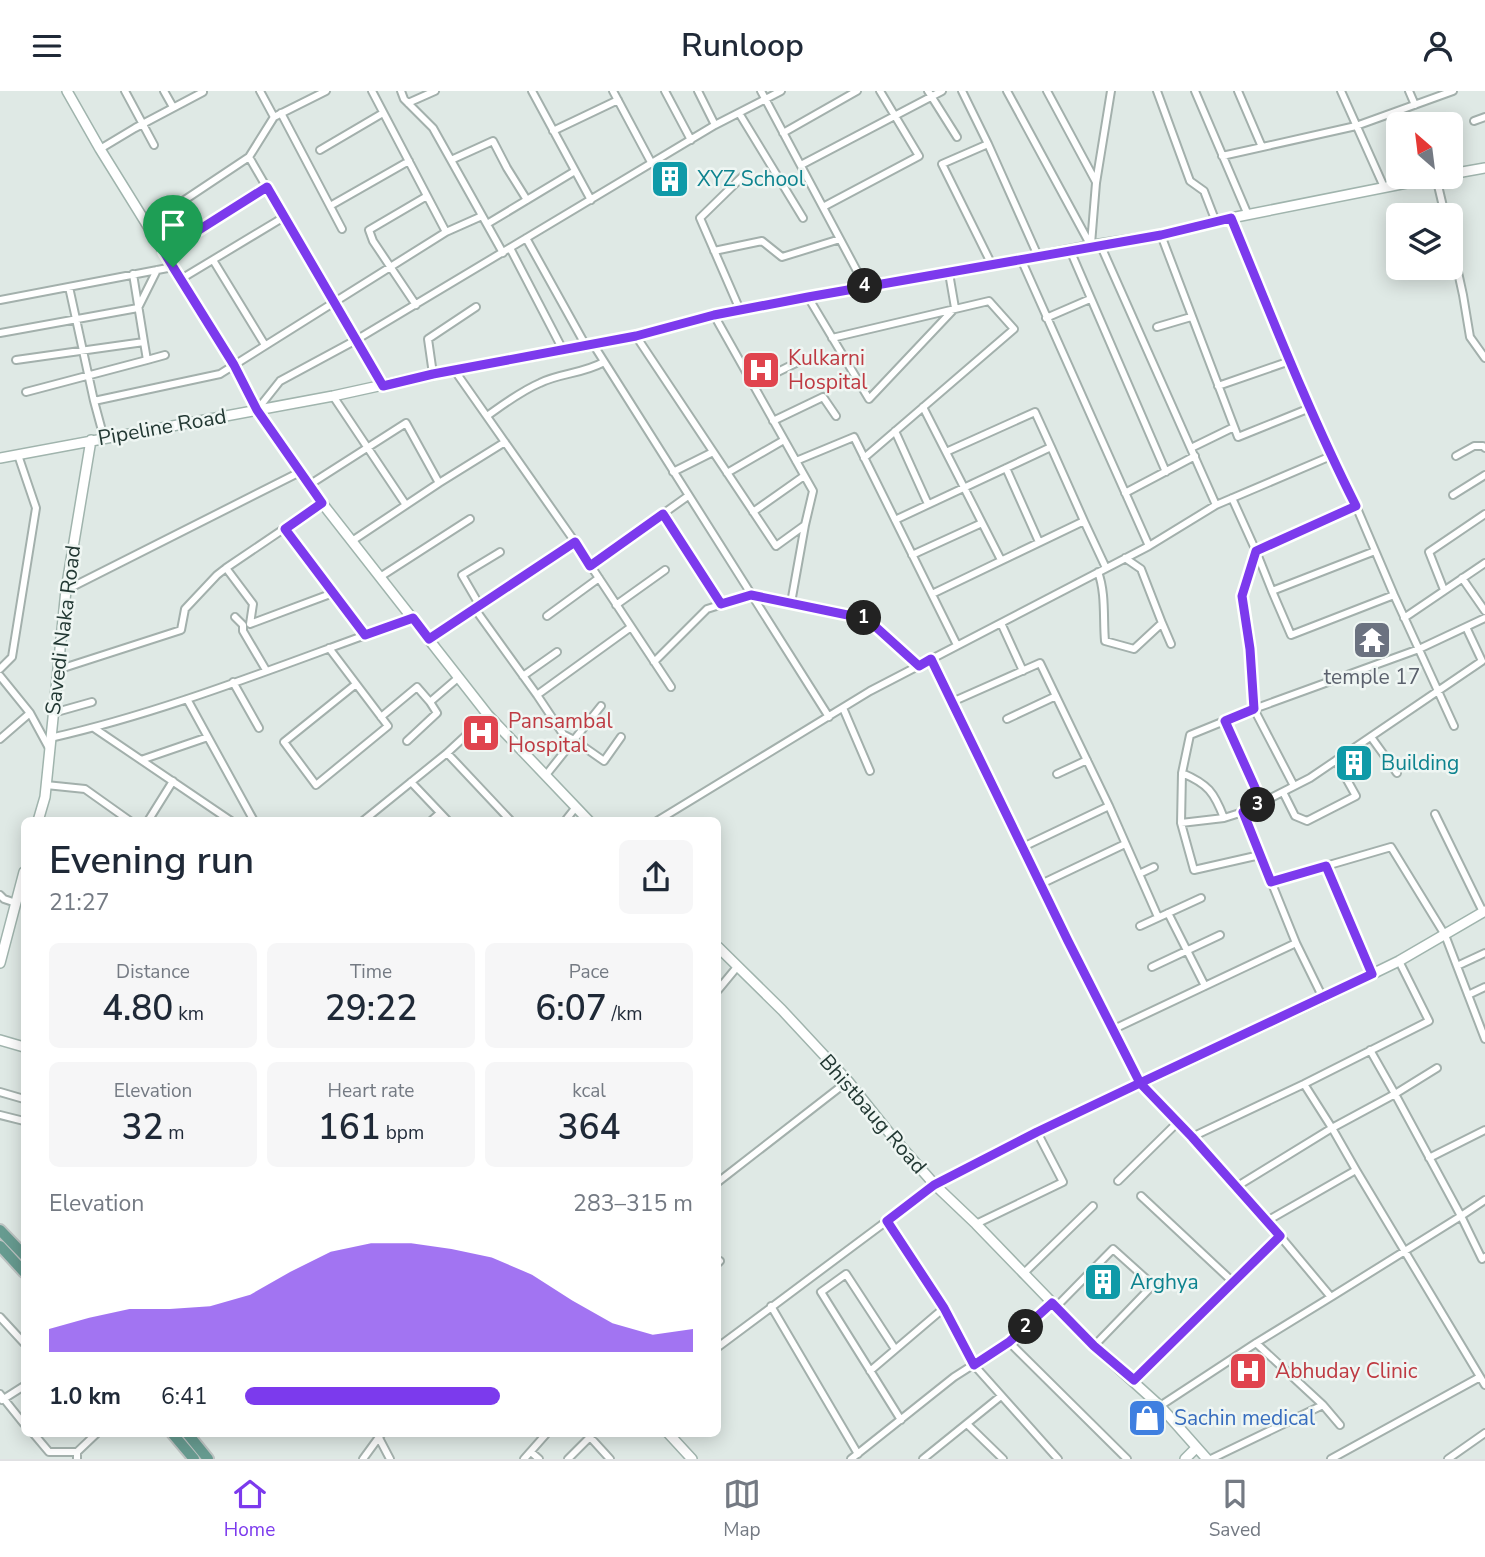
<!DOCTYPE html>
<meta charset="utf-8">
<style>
body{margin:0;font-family:"Nunito Sans",sans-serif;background:#f6f6f7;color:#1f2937;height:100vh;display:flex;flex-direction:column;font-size:26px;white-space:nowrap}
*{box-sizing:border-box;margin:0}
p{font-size:23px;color:#747a83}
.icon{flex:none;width:38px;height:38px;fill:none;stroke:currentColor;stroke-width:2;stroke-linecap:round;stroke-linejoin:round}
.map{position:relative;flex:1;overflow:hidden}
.details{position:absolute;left:21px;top:726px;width:700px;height:620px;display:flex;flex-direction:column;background:#fff;border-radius:10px;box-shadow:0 4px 18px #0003}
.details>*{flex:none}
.needle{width:46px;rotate:332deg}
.fabs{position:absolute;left:1386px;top:21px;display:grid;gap:14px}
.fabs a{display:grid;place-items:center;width:77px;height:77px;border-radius:10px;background:#fff;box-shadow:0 4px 18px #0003;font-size:35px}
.pin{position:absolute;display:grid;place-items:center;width:60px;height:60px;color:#fff;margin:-72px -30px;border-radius:50% 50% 50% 0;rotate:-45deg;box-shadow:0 0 7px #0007}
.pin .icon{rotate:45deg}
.km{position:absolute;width:35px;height:35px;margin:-18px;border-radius:50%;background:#222;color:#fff;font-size:19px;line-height:35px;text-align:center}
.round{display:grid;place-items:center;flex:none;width:74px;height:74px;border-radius:10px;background:#f6f6f7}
.overview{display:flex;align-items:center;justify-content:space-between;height:119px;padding:0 28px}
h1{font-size:38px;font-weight:600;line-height:52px}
.figures{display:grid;grid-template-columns:repeat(3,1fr);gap:10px;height:119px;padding:7px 28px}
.figures div{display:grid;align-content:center;border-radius:10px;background:#f6f6f7;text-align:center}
.figures b{font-size:35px;font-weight:600}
.figures small{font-size:19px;font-weight:400}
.figures p{font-size:19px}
.chart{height:196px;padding:14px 28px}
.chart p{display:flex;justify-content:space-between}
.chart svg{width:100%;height:126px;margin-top:7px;fill:#7c3aed;opacity:.7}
ul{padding:0 28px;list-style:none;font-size:23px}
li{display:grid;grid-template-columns:112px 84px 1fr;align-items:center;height:52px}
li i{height:18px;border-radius:9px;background:#7c3aed}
header{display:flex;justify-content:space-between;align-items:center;height:91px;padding:0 28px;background:#fff;font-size:32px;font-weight:600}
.dock{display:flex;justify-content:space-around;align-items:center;height:98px;border-top:2px solid #e0e1e3;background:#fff;font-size:19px;color:#747a83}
.dock a{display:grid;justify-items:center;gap:4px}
.dock .active{color:#7c3aed}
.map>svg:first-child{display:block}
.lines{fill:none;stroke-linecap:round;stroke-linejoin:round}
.street-casing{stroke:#a3b0ac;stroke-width:10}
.secondary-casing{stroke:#a0b4ad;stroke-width:12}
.primary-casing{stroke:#bdc3c2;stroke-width:14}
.street{stroke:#fff;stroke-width:6}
.secondary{stroke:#fff;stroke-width:9}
.primary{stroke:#679b90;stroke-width:10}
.route-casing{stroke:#fff;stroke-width:14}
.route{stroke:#7c3aed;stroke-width:9}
.labels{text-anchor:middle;stroke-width:5;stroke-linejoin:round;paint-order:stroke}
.culture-label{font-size:21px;fill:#0d838f;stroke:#eff6f3;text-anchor:start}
.health-label{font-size:21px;fill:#be3a42;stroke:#eff6f3;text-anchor:start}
.street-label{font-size:21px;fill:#223833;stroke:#eff6f3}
.worship-label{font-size:21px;fill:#5b616d;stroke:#eff6f3}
.shop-label{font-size:21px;fill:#366cbe;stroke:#eff6f3;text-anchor:start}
</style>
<header><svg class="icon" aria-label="menu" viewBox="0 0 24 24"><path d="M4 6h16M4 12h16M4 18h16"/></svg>Runloop<svg class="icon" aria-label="person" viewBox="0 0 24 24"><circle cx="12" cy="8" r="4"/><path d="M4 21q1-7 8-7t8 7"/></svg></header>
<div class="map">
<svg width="1485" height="1368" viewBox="0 0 1485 1368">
<rect width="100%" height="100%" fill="#dfe9e5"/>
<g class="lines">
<defs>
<path id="street" d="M125,0L154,54
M164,0L173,16
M260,0L274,26
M372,0L446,141
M401,0L404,8L433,37L503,162
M532,0L591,109
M613,0L652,73
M665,0L691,49
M698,0L715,34
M761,0L865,195
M928,0L957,46
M962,0L988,53L942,73L992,174
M1007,0L1091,155
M1047,0L1096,91
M1157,0L1190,90L1204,100L1216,131
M1195,0L1248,124
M1238,0L1262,56
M1341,0L1384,96
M1409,0L1415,14
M408,12L435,0
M281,22L342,138
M739,22L803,127
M1474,30L1485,26
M553,40L618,9
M783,42L857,0
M988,53L1038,165
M100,58L135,37L203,1L202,0
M320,59L383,22
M1222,65L1356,35L1453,0
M249,66L382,295
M451,69L493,50L507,77L527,109
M801,74L942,0
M1436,86L1445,124
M330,115L409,70
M823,116L919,65L880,0
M1231,127L1310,317L1331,365L1356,415L1394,504L1454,635
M487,133L575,80
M147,134L249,66L274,26L326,0
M1161,144L1238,346L1310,317
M526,147L586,255
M1451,149L1463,204L1470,246L1485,267
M1091,153L1096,92L1111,0
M1100,153L1216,414
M510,157L563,259
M1070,159L1166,381
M714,160L762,150L782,166L840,148
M164,161L267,96
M1021,168L1149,455
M213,169L265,254
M181,188L284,126
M69,196L94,310L104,347
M808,206L869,308L955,217L949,182
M0,209L173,176
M416,214L373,150L369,139L427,105
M740,219L700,127L744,84
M1046,227L1090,208
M1157,236L1191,226
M0,242L138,217L157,179
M636,245L776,455L805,434L813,400L714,224
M832,247L989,210L1014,238L864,367
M593,253L829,626
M16,269L144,251L133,183
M147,269L165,264
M455,280L575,451L671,596
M433,283L428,248L476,216
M753,293L796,272
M1218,295L1290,270
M26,301L147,269L144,251
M333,305L406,414
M94,310L220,283L446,141L482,125
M923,316L1001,469
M257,319L280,290L356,249L715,34L781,0
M487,325C504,313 521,300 540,292C560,282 582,283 604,271
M773,330L823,306L836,325
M895,340L928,413
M1191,357L1234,336
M946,361L1035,321L1051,356
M1456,365L1474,355H1483L1485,357
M796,370L854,346L957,554
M1006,377L1039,451
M673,381L713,361
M727,382L784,349
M439,392L505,351
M309,394L406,332L439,392L352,450
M1125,402L1195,365
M1453,404L1485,384
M1232,407L1256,460L1356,415
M753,421L804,385
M663,423L721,513
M895,429L1051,356L1084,430
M285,438L365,544
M912,464L982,432
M590,475L688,405
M226,477L322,412
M1098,481C1106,502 1103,528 1105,550L1134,558L1162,532L1141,478L1125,467
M380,486L470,428
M1462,487L1485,520
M66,499L300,381
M1444,499L1429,461L1485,423
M1272,500L1291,544L1394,504
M932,503L1084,430L1106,477
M791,512L805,434
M616,514L665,479
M480,515L462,484L500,461
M475,518L537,604L631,536
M547,525L599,487
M235,526L243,534V540L266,579
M1404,527L1485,472
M1001,532L1023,580
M1162,532L1171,553
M429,549L575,451
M329,557L388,635L316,694L284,651L356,593
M931,568L1068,850L1140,992L1192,1046L1280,1145L1331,1206L1256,1252L1160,1315
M654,571L707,518L751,504L867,528L919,575
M0,578L12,566L36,417L18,364
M57,579L181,539L185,518L217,484L226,477L253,513L250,533L333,502
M0,585L30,622L49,657
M523,585L557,561
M233,591L259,637
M537,604L565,646
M187,608L254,730
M952,611L1040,572L1109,715
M843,617L870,680
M53,622L92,611
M381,626L417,596L430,611L459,586
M1007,628L1056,605
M1225,630L1262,712
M94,637L231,730
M564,644L574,649L604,670L621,646
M1371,646L1397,682
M50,647C174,619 293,569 413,527
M0,648L30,622
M407,650L437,622L430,611
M447,662L511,730
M141,669L208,646
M1182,682L1181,732L1194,779L1260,764
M1057,683L1087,669
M546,684L601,615
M411,691L448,730
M46,694L85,698L130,730
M1294,695L1254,618L1250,558L1243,505L1256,460L1272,500L1375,460
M1283,701L1295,725L1307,730L1356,705L1336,669
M1243,721L1296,852
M1435,723L1483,821
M1224,727L1243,721L1310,687L1482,570L1466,536
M148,730L173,690
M363,730L447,662L488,624
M431,730L440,722
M565,730L576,716
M657,730L870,600L1149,455L1216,414L1331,365
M1181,732L1224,727C1214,701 1208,693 1182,682L1190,644L1254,618L1419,558L1485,527
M1023,756L1109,715L1158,826
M1326,775L1372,883
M1139,783L1154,776
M1271,791L1391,756L1445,844L1485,948
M1041,793L1125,753
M0,804L4,808L16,812
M1168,822L1205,895
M1140,835L1201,807
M1457,875L1485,862
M1152,876L1220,844
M718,899L737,876
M1468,904L1485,896
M1114,938L1296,852L1323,907
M1370,959L1395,1003L1461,1125L1485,1109
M1304,993L1332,1037L1356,1079L1485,1294
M0,1001L24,1008
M0,1024L24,1030
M1192,1046L1304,993L1429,930L1399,870
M1429,1067L1485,1039
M1118,1090L1178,1031
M718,1091L848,990
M1236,1096L1332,1037L1395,1003L1437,977
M1141,1105L1233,1191
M887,1130L944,1217L974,1274L1058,1368
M1267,1130L1356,1079
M976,1133L1063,1091L1037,1041
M718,1172L720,1170
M1023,1183L1093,1115
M1331,1206L1461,1125L1482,1168L1485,1166
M1052,1212L1009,1251L1127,1368
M771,1215L858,1363
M1056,1216L1113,1158L1153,1194L1094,1255
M0,1226L24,1252
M718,1256L935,1094
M895,1258L846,1183L821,1201L901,1329
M870,1280L944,1217
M1134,1289L1280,1145
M0,1303L24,1333
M2,1309L24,1295
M1323,1314L1340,1334
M967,1333L1003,1368
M33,1342L49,1361H77
M590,1346L610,1368
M379,1347L390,1368
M531,1361L539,1368
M77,1368V1361L97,1342
M363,1368L382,1342
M524,1368L547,1342
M568,1368L594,1342
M851,1368L954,1286L1009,1251
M923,1368L1001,1305
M1211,1368L1323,1314L1256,1252
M1331,1368L1480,1286
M1448,1368L1485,1342"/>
<path id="secondary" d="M67,0L100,58L234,274L257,319L322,412L488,624L589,730
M1451,83L1485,77
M0,367L333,305L433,283L586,255L636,245L714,224L865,195L949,182L1100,153L1161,144L1231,127L1437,86
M38,730L45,706L66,499L91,349
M718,856L782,919L848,990L891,1044L935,1094L976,1133L1094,1255L1160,1315L1207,1368
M0,872L24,781
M0,949L24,956
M935,1094L1037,1041L1323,907L1399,870L1485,820
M668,1342L692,1368
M1185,1368L1196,1357"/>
<path id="primary" d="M0,1139L24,1164
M0,1155L24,1181
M172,1342L194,1368
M187,1342L208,1368"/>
</defs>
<use href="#street" class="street-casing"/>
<use href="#secondary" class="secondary-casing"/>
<use href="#primary" class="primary-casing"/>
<use href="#street" class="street"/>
<use href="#secondary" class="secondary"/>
<use href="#primary" class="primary"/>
</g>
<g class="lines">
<defs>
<path id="route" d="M173,176L234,274L257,319L322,412L285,438L365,544L413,527L429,548L575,451L590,475L663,423L721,513L751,504L867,528L919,575L931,568L1068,850L1140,992L1037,1041L934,1094L887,1130L944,1217L974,1274L1009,1251L1052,1212L1094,1255L1134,1289L1280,1145L1192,1046L1140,992L1372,883L1326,775L1271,791L1243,721L1262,712L1225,630L1254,618L1250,558L1242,505L1256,460L1356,415C1309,322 1271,224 1231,127L1161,144L808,206L714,224L636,245L433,283L383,295L267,96L164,161L173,176"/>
</defs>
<use href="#route" class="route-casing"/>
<use href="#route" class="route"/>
</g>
<defs>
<symbol id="building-square" viewBox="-11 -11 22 22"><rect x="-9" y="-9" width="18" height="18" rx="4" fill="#0f9aa8" stroke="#eff6f3"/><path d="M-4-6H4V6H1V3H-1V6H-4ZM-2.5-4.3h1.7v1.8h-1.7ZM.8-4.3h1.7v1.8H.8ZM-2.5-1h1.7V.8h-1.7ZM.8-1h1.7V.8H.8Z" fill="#fff"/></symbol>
<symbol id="hospital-square" viewBox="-11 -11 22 22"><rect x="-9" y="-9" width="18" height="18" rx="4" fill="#e0444e" stroke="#eff6f3"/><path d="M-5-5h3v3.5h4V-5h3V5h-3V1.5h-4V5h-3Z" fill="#fff"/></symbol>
<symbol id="temple-square" viewBox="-11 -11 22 22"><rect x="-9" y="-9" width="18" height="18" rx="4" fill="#6b7280" stroke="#eff6f3"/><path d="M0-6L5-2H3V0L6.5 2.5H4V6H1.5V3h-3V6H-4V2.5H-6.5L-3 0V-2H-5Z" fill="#fff"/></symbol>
<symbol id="shop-square" viewBox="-11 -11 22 22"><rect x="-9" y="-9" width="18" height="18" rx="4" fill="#3f7fe0" stroke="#eff6f3"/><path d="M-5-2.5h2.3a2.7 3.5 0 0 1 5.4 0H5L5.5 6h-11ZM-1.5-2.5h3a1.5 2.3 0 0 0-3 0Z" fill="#fff"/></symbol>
</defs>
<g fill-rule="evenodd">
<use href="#building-square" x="648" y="66" width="44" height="44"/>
<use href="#hospital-square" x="739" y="257" width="44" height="44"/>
<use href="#temple-square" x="1350" y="527" width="44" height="44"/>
<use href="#hospital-square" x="459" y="620" width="44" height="44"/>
<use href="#building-square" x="1332" y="650" width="44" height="44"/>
<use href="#building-square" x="1081" y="1169" width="44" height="44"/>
<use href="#hospital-square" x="1226" y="1258" width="44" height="44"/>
<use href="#shop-square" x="1125" y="1305" width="44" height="44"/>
</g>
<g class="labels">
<g class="culture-label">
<text x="697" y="95">XYZ School</text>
<text x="1381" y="679">Building</text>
<text x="1130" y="1198">Arghya</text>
</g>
<g class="health-label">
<text x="788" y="274">Kulkarni<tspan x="788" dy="24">Hospital</tspan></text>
<text x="508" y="637">Pansambal<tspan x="508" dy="24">Hospital</tspan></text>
<text x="1275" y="1287">Abhuday Clinic</text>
</g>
<g class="street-label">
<text transform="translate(162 336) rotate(-10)" y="7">Pipeline Road</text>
<text transform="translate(63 539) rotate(-83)" y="7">Savedi Naka Road</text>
<text transform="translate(873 1023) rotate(49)" y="7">Bhistbaug Road</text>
</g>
<g class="worship-label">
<text x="1372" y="593">temple 17</text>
</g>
<g class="shop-label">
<text x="1174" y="1334">Sachin medical</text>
</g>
</g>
</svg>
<div class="fabs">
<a><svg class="needle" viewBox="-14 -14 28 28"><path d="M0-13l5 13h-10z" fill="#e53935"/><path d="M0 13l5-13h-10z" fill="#747a83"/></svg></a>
<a><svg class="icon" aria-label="layers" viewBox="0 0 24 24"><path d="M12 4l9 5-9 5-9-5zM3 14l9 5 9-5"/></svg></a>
</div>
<div class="pin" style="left:173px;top:176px;background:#1e9e55"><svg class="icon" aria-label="arrive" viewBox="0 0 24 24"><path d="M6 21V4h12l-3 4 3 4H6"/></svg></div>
<b class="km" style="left:864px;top:527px">1</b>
<b class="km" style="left:1026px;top:1236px">2</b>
<b class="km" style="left:1258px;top:714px">3</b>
<b class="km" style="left:865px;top:195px">4</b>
<section class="details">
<div class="overview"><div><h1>Evening run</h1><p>21:27</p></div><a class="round"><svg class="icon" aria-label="share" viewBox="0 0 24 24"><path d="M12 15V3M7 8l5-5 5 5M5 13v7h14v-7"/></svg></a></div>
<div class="figures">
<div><p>Distance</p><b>4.80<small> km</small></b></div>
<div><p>Time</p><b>29:22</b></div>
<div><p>Pace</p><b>6:07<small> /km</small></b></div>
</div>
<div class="figures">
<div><p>Elevation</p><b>32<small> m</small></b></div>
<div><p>Heart rate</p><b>161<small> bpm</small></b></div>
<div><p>kcal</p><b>364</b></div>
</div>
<div class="chart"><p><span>Elevation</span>283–315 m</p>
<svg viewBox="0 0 160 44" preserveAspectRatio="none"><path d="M0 44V36L10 32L20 29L30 29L40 28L50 24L60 16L70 9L80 6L90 6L100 8L110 11L120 17L130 26L140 34L150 38L160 36V44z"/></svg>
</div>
<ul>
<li><b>1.0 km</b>6:41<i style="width:57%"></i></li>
</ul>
</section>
</div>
<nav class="dock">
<a class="active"><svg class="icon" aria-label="home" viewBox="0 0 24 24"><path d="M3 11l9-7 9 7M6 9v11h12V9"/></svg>Home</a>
<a><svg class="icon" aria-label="map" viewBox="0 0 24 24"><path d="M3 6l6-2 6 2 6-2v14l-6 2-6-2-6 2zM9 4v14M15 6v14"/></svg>Map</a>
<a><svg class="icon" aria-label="saved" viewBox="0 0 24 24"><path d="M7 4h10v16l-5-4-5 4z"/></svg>Saved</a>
</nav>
